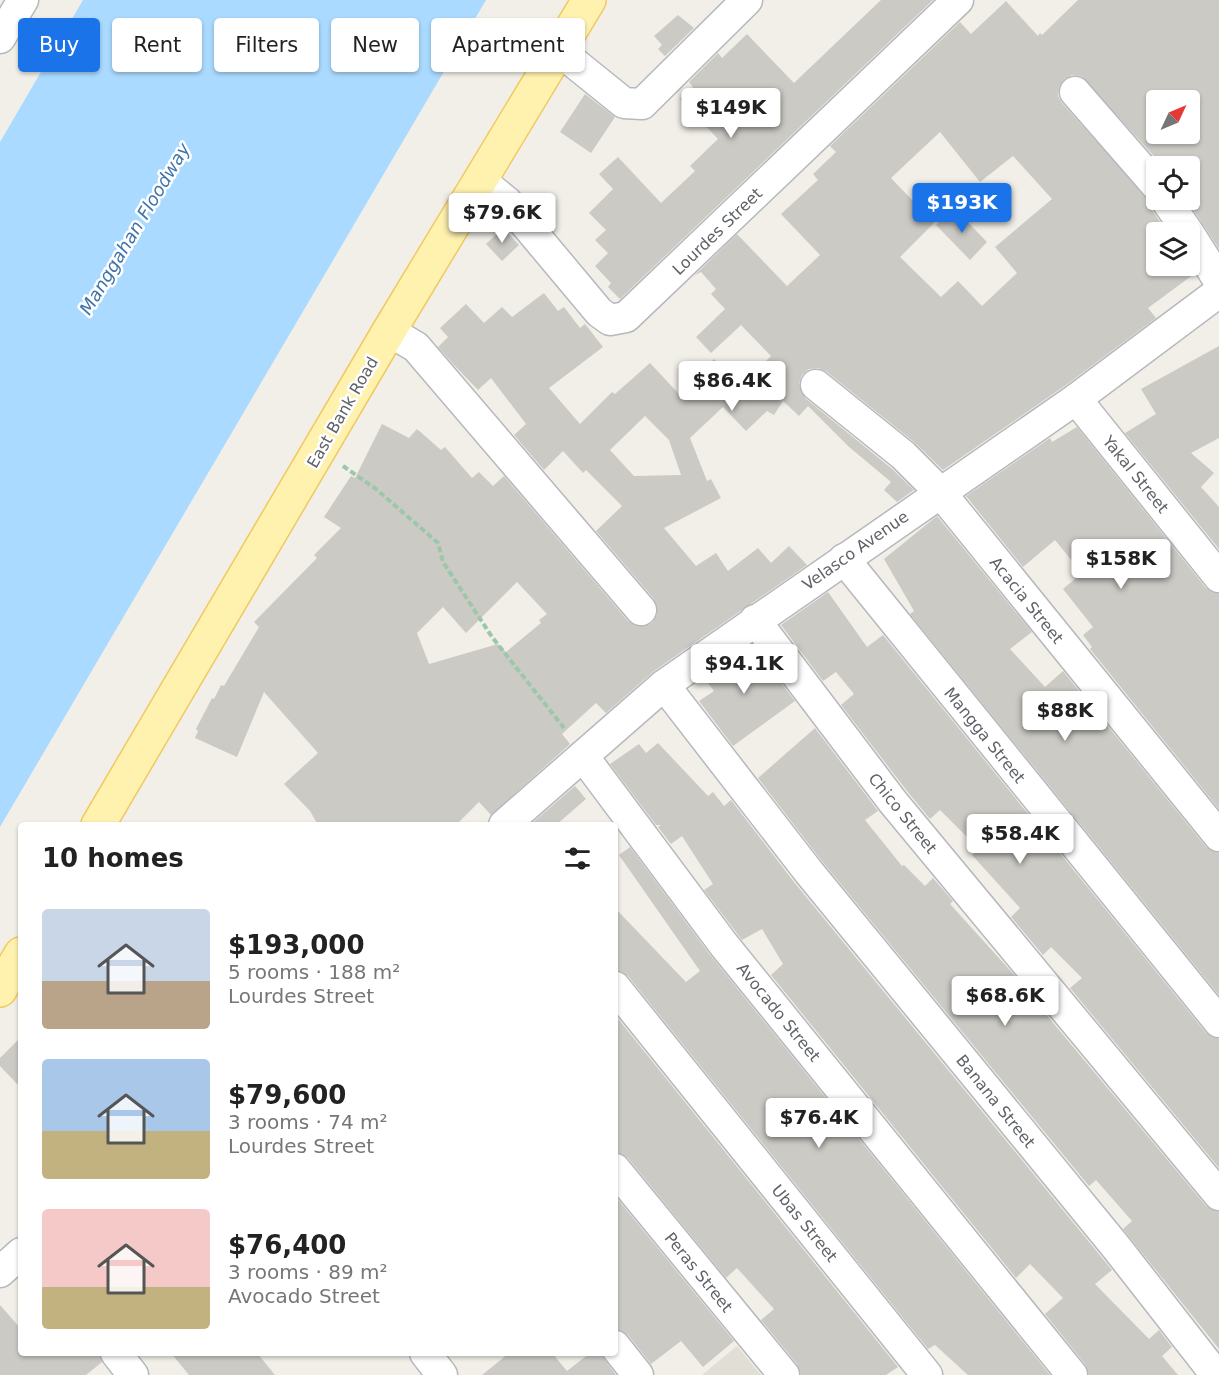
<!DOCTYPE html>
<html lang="en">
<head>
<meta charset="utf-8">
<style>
  body { margin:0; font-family:"DejaVu Sans",sans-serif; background:#f2f2f2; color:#222; height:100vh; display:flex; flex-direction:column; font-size:22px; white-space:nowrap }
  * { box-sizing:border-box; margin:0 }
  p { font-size:20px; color:#767676 }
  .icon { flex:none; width:33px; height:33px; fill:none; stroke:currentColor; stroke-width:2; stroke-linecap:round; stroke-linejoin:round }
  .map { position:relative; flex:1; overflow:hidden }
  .details { position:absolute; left:18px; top:822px; width:600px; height:534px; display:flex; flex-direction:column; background:#fff; border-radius:6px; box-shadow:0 2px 4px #0004 }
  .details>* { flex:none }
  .top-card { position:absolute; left:18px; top:18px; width:600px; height:54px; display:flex; gap:12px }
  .needle { width:39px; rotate:46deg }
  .tools { position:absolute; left:1146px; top:90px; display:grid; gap:12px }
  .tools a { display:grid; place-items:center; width:54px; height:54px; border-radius:6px; background:#fff; box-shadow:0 2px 4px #0004; font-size:30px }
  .price { position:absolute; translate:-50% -51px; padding:0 14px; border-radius:6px; background:#fff; color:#222; font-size:20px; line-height:39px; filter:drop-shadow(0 2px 3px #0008) }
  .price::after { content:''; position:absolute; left:50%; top:36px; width:18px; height:14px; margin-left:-9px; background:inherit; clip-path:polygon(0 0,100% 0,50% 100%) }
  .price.active { background:#1a73e8; color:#fff }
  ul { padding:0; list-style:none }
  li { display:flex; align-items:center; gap:18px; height:150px; padding:0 24px }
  li span { display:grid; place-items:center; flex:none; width:168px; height:120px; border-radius:6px; color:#555 }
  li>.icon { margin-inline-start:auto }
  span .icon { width:72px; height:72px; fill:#fffc; stroke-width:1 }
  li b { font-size:26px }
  h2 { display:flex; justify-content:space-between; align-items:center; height:72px; padding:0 24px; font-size:26px }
  .chip { padding:0 21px; border-radius:6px; background:#fff; box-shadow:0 2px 4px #0004; font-size:21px; line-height:54px }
  .chip.active { background:#1a73e8; color:#fff }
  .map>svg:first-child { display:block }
  .education { fill:#e1ded6 }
  .water { fill:#aadaff }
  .building { fill:#cccac5; fill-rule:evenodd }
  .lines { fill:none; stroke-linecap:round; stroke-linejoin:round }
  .minor-casing { stroke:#b5b8bc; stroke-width:33 }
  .major-casing { stroke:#f2c960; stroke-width:36 }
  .path { stroke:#9cc7a9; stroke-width:4; stroke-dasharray:6 3; stroke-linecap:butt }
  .minor { stroke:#fff; stroke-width:30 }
  .major { stroke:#fff2af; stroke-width:33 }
  .labels { text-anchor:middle; stroke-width:5; stroke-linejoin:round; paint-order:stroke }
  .street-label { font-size:16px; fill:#5f6368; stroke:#fff }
  .water-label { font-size:18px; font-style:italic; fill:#4174aa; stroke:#fff }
</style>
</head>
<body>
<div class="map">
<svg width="1219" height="1375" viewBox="0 0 1219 1375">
  <rect width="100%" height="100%" fill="#f1efe8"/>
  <polygon class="education" points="737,1346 761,1375 702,1375"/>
  <polygon class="water" points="83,0 486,0 0,827 0,142"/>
  <g class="building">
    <polygon points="881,0 933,0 620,299 608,287 611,283 595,266 608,253 595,240 606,230 589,213 613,189 599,174 618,157 661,203 695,171 690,166 718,139 680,99 693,87 689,82 718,53 722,58 747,34 794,83"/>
    <path d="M1078 0H1219V249L1187 200H1190V166H1163L1081 76 1072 75 1064 79 1059 87 1058 96 1062 103 1149 200 1152 210 1167 232H1156V266H1189L1194 274 1148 308 1156 318 1066 385 943 470 914 442 827 372 818 368 809 369 802 375 799 383 805 398 891 468 914 490 897 502 884 490 891 482 848 446 808 406 799 416 783 401 774 415 767 411 746 431 723 407 690 438 707 481 711 479 721 498 664 528 696 566 716 553 728 571 758 548 771 563 789 546 807 565 654 671 606 713 596 703 562 734 570 744 491 815 479 802 456 825H318L310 811 284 784 318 753 264 692 237 757 195 738 198 731 196 729 212 698 214 699 221 685 224 686 259 627 254 622 317 558 314 555 341 528 324 517 351 476 355 478 382 424 409 438 417 429 441 450 445 447 472 478 479 472 493 486 504 476 628 621 636 626 652 623 657 615 654 599 596 531 622 506 586 470 583 473 563 451 544 470 514 435 526 424 491 378 478 390 454 365 438 347 448 337 440 328 466 304 484 323 502 307 512 317 544 293 558 311 564 307 580 328 585 324 603 347 549 388 580 424 612 392 615 394 650 363 679 394 714 359 740 386 771 356 741 325 711 353 696 337 725 309 711 294 716 289 701 272 694 276 737 234 787 286 820 255 781 214 818 180 813 174 836 152 830 146 960 22 971 34 1006 1 1038 36 1040 33 1042 35ZM1156 100H1190V134H1156ZM940 132 980 182 1013 156 1052 199 995 247 1017 273 982 306 958 281 941 297 900 257 934 223 891 178ZM645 416 669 440 681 475 634 476 610 450ZM517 582 547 614 539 620 541 623 506 652 498 644 429 664 417 633 443 607 466 633Z"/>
    <polygon points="678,15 694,28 665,56 658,49 662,45 654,36"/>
    <polygon points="585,94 615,117 591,153 560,132"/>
    <polygon points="954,208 987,242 970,260 936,225"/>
    <polygon points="503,228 519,245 502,261 486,244"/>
    <polygon points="1219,346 1219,438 1191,453 1214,473 1201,487 1219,507 1219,549 1125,433 1156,414 1141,389"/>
    <polygon points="1077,427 1206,588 1219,594 1219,809 1090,649 1092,647 1083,635 1093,627 1063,589 1082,573 1055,540 1023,567 966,496 1050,438 1052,442"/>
    <polygon points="937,516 1032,632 1010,649 1045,687 1063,671 1206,847 1219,853 1219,995 910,614 914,611 884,559"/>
    <polygon points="828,592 867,647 883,635 1206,1033 1219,1039 1219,1168 1070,988 1082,978 1051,947 1043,955 1011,917 1020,908 972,855 979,849 940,810 930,819 907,791 841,705 854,694 836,672 823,681 781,625"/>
    <polygon points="752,645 795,701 733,746 699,701 714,691 704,678"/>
    <polygon points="815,728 878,811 865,820 902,866 904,865 925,886 933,878 953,901 950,904 1018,979 1013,984 1040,1016 1044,1012 1206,1206 1219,1212 1219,1349 1123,1229 1132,1221 1096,1180 1089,1186 821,860 758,778"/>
    <polygon points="658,743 708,796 713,792 724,806 731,800 794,882 1112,1270 1095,1284 1149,1339 1159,1330 1172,1347 1162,1356 1178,1375 1089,1375 1085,1364 1045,1314 1063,1298 1030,1264 1016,1278 771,975 783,964 762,929 742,940 704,890 713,884 682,836 671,844 658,827 661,825 656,825 610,764 639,744 646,753"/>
    <polygon points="575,786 586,799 556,825 530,825"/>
    <polygon points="630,847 711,956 1050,1375 968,1375 935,1345 928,1349 628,976 615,970 615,908 686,982 700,971 619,855"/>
    <polygon points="615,1015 898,1367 886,1375 801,1375 797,1364 761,1320 774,1309 737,1268 726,1278 628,1158 615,1152"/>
    <polygon points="21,1037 21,1088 0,1066 0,1058"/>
    <polygon points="615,1196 734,1341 703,1367 681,1341 651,1364 628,1335 615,1329"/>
    <polygon points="0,1305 21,1329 21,1353 99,1353 102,1362 86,1375 0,1375"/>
    <polygon points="171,1353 257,1353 275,1375 189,1375"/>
    <polygon points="509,1353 552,1353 567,1371 590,1353 600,1353 616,1375 482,1375"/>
  </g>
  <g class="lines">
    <defs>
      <g id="minor">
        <polyline points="0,38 23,0"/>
        <polyline points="557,49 624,103 642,104 747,0"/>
        <polyline points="1075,92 1156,185"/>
        <polyline points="480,180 507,202 599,312 610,320 626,317 958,0"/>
        <polyline points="1166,200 1188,232"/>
        <polyline points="1190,235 1219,281"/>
        <polyline points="389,331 416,347 641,610"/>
        <polyline points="816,385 903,455 940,492 1219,836"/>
        <polyline points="1076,399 1219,577"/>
        <polyline points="844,559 1219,1022"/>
        <polyline points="755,620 893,802 1219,1195"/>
        <polyline points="664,685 808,871 1116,1247 1216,1375"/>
        <polyline points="583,756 724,945 1072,1375"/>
        <polyline points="504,825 664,685 1076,399 1219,292"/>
        <polyline points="615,987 927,1375"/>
        <polyline points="615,1169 784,1375"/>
        <polyline points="0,1272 21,1253"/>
        <polyline points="615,1346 638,1375"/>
        <polyline points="116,1353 133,1375"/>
        <polyline points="425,1353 442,1375"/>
      </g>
      <g id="major">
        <polyline points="98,825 389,331 589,0"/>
        <polyline points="0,990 21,954"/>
      </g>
    </defs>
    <use href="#minor" class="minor-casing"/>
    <use href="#major" class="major-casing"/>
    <polyline class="path" points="343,466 376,489 438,543 443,562 492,637 564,728"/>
    <use href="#minor" class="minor"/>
    <use href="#major" class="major"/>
  </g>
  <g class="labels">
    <g class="street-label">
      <text transform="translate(717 231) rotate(-44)" y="6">Lourdes Street</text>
      <text transform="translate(342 412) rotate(-60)" y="6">East Bank Road</text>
      <text transform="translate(1136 474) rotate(51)" y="6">Yakal Street</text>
      <text transform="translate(855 550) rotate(-35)" y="6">Velasco Avenue</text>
      <text transform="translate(1027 600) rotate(51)" y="6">Acacia Street</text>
      <text transform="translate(985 735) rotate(51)" y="6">Mangga Street</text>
      <text transform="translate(903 813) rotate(51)" y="6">Chico Street</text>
      <text transform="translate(779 1012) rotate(51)" y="6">Avocado Street</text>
      <text transform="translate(996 1101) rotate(51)" y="6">Banana Street</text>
      <text transform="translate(805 1223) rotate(51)" y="6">Ubas Street</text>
      <text transform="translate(699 1272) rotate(51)" y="6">Peras Street</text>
    </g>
    <g class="water-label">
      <text transform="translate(135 229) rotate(-59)" y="6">Manggahan Floodway</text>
    </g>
  </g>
</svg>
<div class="tools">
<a><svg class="needle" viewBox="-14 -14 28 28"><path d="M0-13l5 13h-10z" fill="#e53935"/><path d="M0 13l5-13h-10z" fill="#767676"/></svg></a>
<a><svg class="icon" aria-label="locate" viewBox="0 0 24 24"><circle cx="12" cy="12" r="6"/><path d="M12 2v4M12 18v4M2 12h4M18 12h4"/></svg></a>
<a><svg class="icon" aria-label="layers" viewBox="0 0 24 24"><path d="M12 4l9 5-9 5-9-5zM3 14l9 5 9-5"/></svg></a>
</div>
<b class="price" style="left:731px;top:139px">$149K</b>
<b class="price active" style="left:962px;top:234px">$193K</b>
<b class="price" style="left:502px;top:244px">$79.6K</b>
<b class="price" style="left:732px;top:412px">$86.4K</b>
<b class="price" style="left:1121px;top:590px">$158K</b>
<b class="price" style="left:744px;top:695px">$94.1K</b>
<b class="price" style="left:1065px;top:742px">$88K</b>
<b class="price" style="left:1020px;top:865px">$58.4K</b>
<b class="price" style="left:1005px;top:1027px">$68.6K</b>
<b class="price" style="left:819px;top:1149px">$76.4K</b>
<div class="top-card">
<a class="chip active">Buy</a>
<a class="chip">Rent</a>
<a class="chip">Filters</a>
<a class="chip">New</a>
<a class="chip">Apartment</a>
</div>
<section class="details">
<h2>10 homes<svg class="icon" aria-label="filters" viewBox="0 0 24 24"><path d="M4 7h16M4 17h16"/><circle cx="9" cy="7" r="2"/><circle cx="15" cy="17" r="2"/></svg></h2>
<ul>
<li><span style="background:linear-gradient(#c9d6e8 60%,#b9a48a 0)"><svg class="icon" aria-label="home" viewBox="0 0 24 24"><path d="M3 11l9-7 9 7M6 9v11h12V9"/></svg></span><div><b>$193,000</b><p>5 rooms · 188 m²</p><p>Lourdes Street</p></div></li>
<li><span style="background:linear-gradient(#a9c7e8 60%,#c2b280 0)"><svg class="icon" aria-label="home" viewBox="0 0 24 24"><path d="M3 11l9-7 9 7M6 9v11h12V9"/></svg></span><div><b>$79,600</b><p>3 rooms · 74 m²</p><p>Lourdes Street</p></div></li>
<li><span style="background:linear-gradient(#f6c9c9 65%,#c2b280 0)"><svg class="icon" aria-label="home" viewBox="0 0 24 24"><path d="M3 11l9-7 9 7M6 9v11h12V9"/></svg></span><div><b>$76,400</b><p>3 rooms · 89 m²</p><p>Avocado Street</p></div></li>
</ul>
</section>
</div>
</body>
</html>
